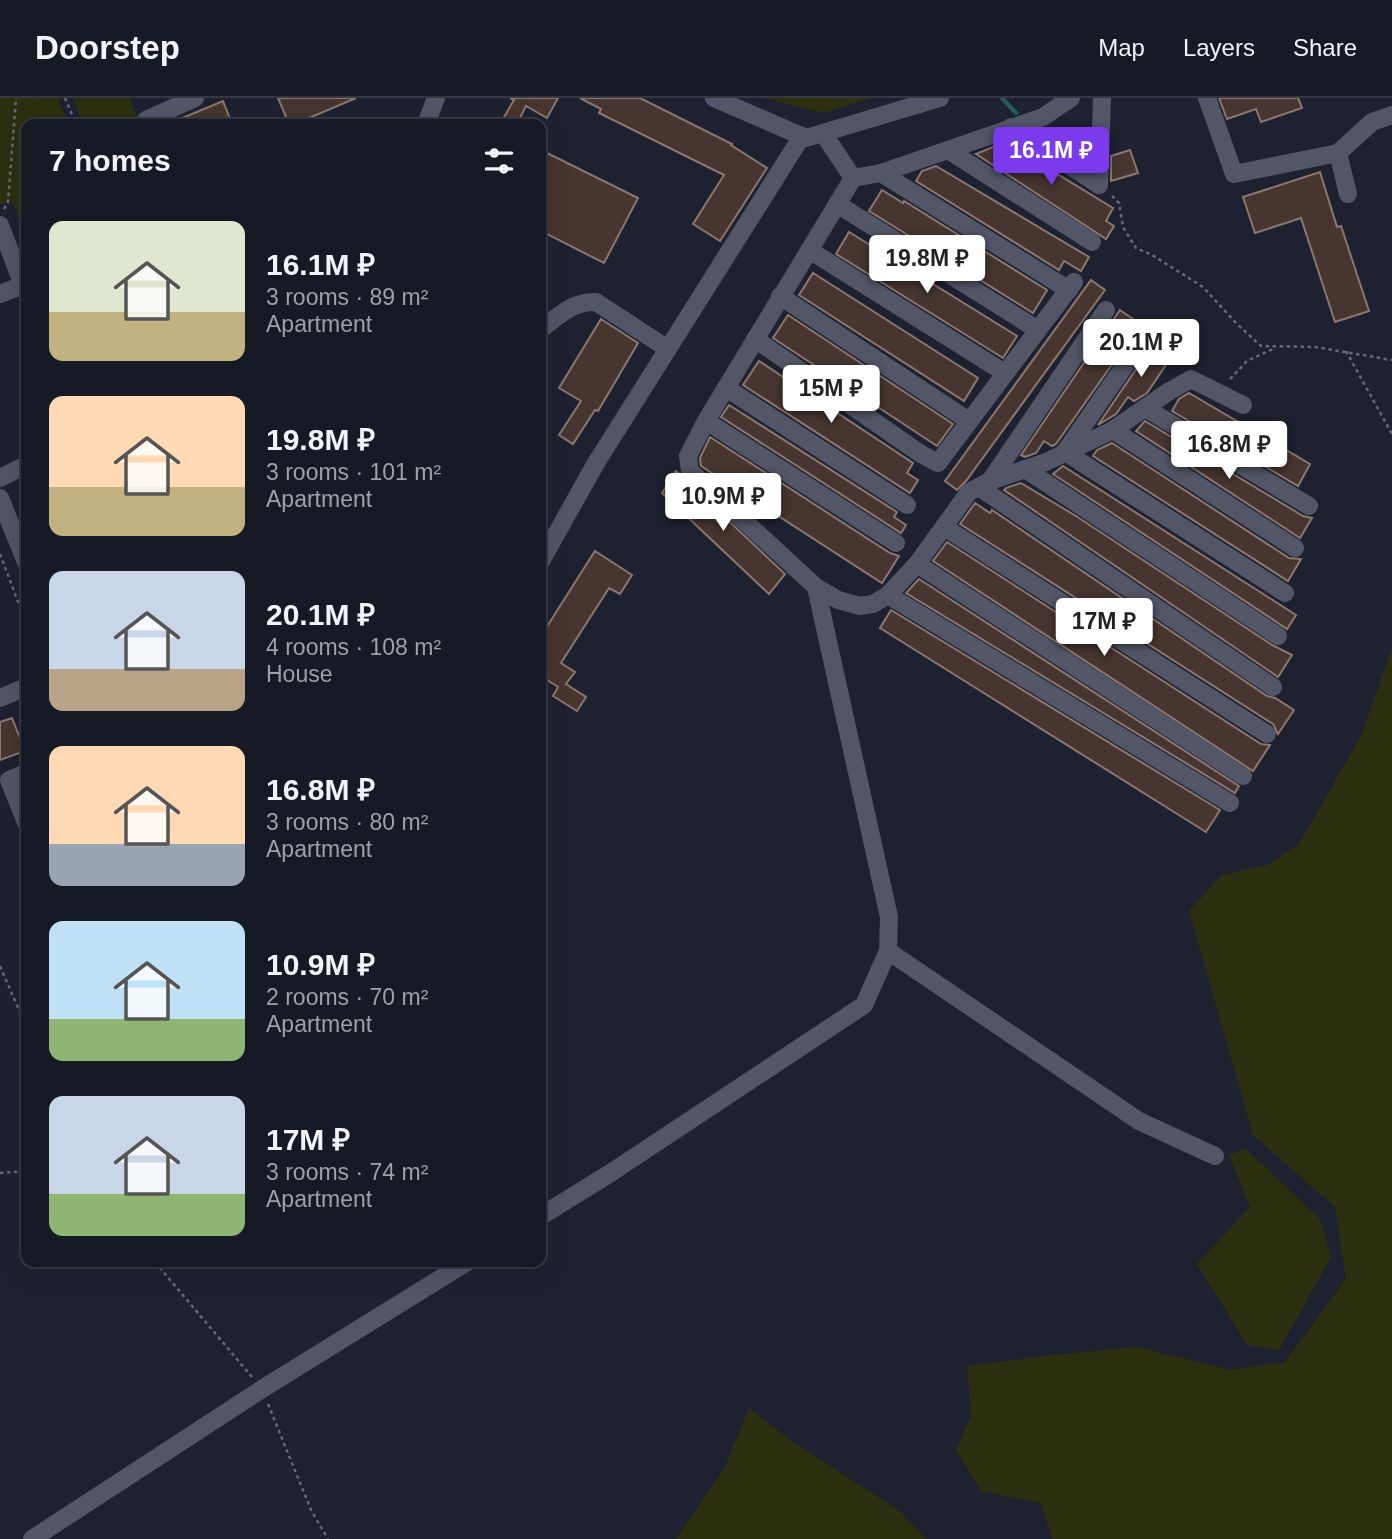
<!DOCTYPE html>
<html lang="en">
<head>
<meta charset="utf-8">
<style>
  body { margin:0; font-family:Arial,sans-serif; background:#232731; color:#f1f3f6; height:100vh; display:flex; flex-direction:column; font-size:26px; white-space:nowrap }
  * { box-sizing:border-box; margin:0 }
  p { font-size:23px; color:#9ea1a6 }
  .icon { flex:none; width:38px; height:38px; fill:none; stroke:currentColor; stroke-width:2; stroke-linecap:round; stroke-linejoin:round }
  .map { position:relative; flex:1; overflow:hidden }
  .sheet { position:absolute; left:21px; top:21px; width:525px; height:1148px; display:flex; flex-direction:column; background:#161a24; border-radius:14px; box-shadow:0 7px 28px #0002,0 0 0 2px #353841 }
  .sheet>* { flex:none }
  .price { position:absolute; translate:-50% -60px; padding:0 16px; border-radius:7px; background:#fff; color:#222; font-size:23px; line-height:46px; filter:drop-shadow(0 2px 4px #0008) }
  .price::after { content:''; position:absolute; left:50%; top:42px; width:21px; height:16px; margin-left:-10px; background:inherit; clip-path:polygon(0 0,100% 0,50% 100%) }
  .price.current { background:#7c3aed; color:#fff }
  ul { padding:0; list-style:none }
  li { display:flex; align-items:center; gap:21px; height:175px; padding:0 28px }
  li span { display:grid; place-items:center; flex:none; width:196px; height:140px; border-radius:14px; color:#555 }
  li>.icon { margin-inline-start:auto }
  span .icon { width:84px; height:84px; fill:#fffc; stroke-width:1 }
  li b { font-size:30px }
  h2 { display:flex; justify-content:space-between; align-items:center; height:84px; padding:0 28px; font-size:30px }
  header { display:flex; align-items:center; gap:42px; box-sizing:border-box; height:98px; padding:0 35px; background:#161a24; border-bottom:2px solid #353841 }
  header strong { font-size:33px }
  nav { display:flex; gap:38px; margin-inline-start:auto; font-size:24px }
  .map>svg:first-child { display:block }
  .green { fill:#2c3010 }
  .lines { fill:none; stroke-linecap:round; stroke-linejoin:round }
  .stream { stroke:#24595f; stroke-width:4.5 }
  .building { fill:#47352f; stroke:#8c7770; stroke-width:2 }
  .path { stroke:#656976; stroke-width:2.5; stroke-dasharray:3.5 3.5; stroke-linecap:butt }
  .minor { stroke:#525667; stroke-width:18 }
</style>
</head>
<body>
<header>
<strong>Doorstep</strong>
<nav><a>Map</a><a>Layers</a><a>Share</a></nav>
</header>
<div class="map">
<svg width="1392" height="1441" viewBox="0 0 1392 1441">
  <rect width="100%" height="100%" fill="#1e2230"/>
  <g class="green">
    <polygon points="0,0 58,0 68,26 26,26 26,140 12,103 0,107"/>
    <polygon points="73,0 130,0 140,26 83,26"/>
    <polygon points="764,0 872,0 823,15"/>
    <polygon points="1392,550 1392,1441 1052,1441 1041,1405 981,1393 956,1352 971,1318 967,1268 1052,1257 1138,1249 1231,1272 1285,1264 1346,1181 1335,1109 1253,1037 1189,813 1222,777 1267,767 1299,746 1362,636"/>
    <polygon points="1246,1051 1320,1121 1331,1159 1279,1252 1247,1247 1197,1166 1250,1109 1229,1057"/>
    <polygon points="749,1310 790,1342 901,1414 926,1441 676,1441 724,1371"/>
  </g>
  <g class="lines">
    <polyline class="stream" points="1002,0 1016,15"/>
  </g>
  <g class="building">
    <polygon points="278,0 356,0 295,26 289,26"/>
    <polygon points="510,0 558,0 547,20 526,8 517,26 500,26 514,2"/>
    <polygon points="580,0 640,0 732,46 731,47 767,70 720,143 693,126 724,77 599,15 601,11"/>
    <polygon points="1219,0 1298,0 1302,10 1261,24 1256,11 1227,21"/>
    <polygon points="223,3 232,26 168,26"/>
    <polygon points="1005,44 1113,110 1106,123 1114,128 1106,141 976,56"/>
    <polygon points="541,52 638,100 604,165 541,133"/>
    <polygon points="1130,52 1138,75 1111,83 1111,58"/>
    <polygon points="936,68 1089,159 1081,173 1064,163 1059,172 916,83 922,73"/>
    <polygon points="1320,74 1337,129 1341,128 1369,213 1335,224 1301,120 1255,135 1243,99"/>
    <polygon points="882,92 903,105 904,103 1047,192 1033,215 869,113"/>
    <polygon points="849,134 1017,238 1003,260 836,156"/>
    <polygon points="813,175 978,280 964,303 799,197"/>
    <polygon points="1091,182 1105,192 966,383 957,392 945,383"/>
    <polygon points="1120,212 1144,229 1135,234 1056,346 1052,348 1044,343 1036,355 1025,359 1021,357"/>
    <polygon points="788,217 953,326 937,348 773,240"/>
    <polygon points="601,221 638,245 598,313 595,312 573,346 559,337 581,303 559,290"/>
    <polygon points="1154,245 1172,258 1147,295 1134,303 1128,299 1116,316 1098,327"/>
    <polygon points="759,263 913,365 907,375 918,382 910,395 743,287"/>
    <polygon points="1189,295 1310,366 1298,388 1172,313 1179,301"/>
    <polygon points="729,307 897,414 894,419 906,427 901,435 721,319"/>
    <polygon points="1145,323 1303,418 1312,420 1300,440 1136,333"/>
    <polygon points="710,339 890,455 899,458 882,485 701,368 700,360"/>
    <polygon points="1112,345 1289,460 1301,461 1288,483 1093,358 1097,352"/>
    <polygon points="1063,368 1296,517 1287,531 1053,376"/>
    <polygon points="676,373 785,476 769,496 662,395"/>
    <polygon points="1021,385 1076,418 1272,547 1292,557 1278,579 1004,392 1006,390"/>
    <polygon points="975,405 990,415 992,412 1267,598 1275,600 1294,612 1278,636 1273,626 960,426"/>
    <polygon points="947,444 1261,646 1270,647 1253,673 933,463"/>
    <polygon points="595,453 632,477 620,496 609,490 561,565 575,574 566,586 586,599 577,613 553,598 558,589 541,578 541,538"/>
    <polygon points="919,481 1239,688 1235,695 906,495"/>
    <polygon points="891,512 1220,712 1206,734 880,530"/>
    <polygon points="12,620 25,653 0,662 0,624"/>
  </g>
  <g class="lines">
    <g class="path">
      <polyline points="65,0 76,26"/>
      <polyline points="1112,98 1119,105 1123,129 1136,150 1152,157 1203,189 1237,226 1261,248 1315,249 1392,262"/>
      <polyline points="4,111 8,104 16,0"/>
      <polyline points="1346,253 1392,336"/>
      <polyline points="1230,281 1247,263 1275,250"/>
      <polyline points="0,456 26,525"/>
      <polyline points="0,868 26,928"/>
      <polyline points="0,1075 26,1073"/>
      <polyline points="155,1164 252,1279"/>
      <polyline points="268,1306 311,1412 328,1441"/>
    </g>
    <g class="minor">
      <polyline points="714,0 806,40 940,0"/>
      <polyline points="1207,0 1234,76 1338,55"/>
      <polyline points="148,26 146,22 195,0"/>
      <polyline points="426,26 436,0"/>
      <polyline points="1011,29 1099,87"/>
      <polyline points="948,52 1043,19 1071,0"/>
      <polyline points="881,75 1069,192"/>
      <polyline points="853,80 881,75 948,52 1092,144"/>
      <polyline points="1099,87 1102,0"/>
      <polyline points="1348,96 1338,55 1372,24 1392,17"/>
      <polyline points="837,106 1038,232"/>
      <polyline points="0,127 23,187 0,196"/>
      <polyline points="809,152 1005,275"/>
      <polyline points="780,198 969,323"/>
      <path d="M541 231C559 218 573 203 596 204L668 251"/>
      <polyline points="1144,240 1065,354 1285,495"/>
      <polyline points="755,241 921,356 938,365 1074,184"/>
      <polyline points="726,290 907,407"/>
      <polyline points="1145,310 1309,408"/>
      <polyline points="706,323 896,445"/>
      <polyline points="1113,332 1295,450"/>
      <polyline points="1025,371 1278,538"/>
      <polyline points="0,380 26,367"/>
      <polyline points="990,383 1106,212"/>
      <polyline points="979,389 1273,589"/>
      <polyline points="0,400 26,464"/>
      <polyline points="944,429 1267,636"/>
      <polyline points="541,463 596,365 802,38"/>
      <polyline points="917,466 1243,678"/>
      <polyline points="816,489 838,502 860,508 873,506 888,497 917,466 969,394 990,383 1046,364 1113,332 1168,294 1191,281 1243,307"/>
      <polyline points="888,497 1230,705"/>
      <polyline points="0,600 26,589"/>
      <polyline points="26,675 9,682 26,724"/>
      <polyline points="888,853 1139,1023 1215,1058"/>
      <polyline points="541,1118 609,1076 864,907 888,853 889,819 816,489 690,373 688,358 706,323 853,80 823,35"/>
      <polyline points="32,1441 262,1291 467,1164"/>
    </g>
  </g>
</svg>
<b class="price current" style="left:1051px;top:89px">16.1M ₽</b>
<b class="price" style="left:927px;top:197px">19.8M ₽</b>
<b class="price" style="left:1141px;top:281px">20.1M ₽</b>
<b class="price" style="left:831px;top:327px">15M ₽</b>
<b class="price" style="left:1229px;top:383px">16.8M ₽</b>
<b class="price" style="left:723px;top:435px">10.9M ₽</b>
<b class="price" style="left:1104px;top:560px">17M ₽</b>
<section class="sheet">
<h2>7 homes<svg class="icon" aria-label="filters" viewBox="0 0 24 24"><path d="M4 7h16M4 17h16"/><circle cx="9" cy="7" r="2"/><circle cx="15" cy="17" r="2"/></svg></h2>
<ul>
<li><span style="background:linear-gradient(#dfe7d0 65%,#c2b280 0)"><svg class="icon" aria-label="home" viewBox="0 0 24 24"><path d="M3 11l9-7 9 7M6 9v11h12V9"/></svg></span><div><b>16.1M ₽</b><p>3 rooms · 89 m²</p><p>Apartment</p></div></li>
<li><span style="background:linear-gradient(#ffd9b3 65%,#c2b280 0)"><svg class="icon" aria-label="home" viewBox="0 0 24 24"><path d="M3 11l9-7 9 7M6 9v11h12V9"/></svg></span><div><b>19.8M ₽</b><p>3 rooms · 101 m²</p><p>Apartment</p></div></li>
<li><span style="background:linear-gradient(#c9d6e8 70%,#b9a48a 0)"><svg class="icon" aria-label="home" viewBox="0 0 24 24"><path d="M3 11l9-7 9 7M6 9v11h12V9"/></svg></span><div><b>20.1M ₽</b><p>4 rooms · 108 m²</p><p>House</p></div></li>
<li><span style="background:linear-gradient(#ffd9b3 70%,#9aa5b1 0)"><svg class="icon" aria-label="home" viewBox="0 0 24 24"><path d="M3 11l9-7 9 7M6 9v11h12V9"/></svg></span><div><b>16.8M ₽</b><p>3 rooms · 80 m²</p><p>Apartment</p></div></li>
<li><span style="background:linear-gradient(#bfe0f5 70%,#8fb573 0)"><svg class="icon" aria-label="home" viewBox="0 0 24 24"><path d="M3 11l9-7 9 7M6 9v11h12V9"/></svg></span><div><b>10.9M ₽</b><p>2 rooms · 70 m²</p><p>Apartment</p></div></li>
<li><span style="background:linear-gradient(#c9d6e8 70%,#8fb573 0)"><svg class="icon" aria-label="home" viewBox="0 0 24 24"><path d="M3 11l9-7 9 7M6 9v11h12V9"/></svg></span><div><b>17M ₽</b><p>3 rooms · 74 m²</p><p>Apartment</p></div></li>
</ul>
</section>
</div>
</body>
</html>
